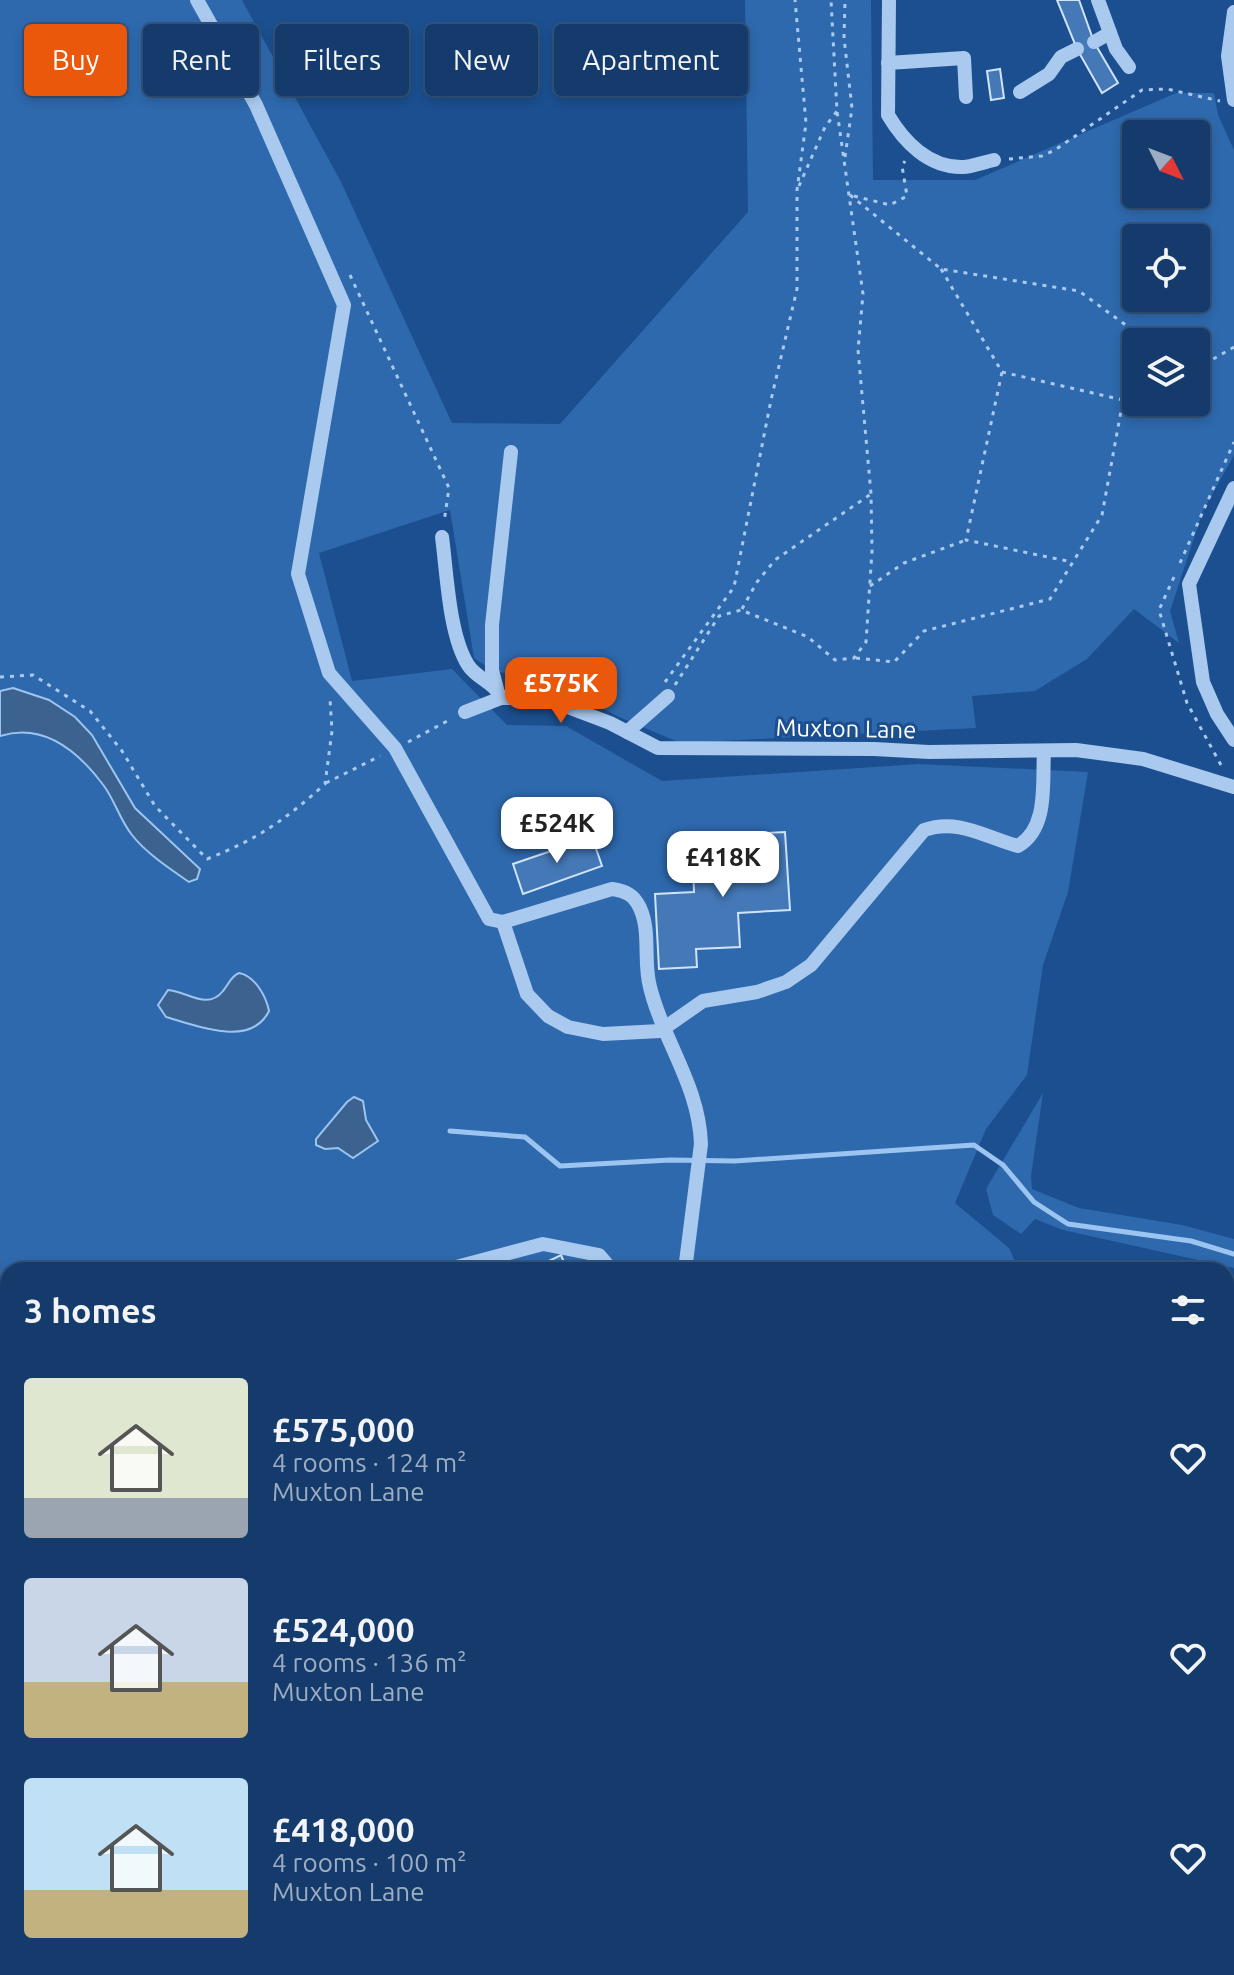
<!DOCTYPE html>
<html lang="en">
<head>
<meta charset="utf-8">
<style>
  body { margin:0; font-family:Ubuntu,sans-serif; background:#214673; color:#f1f3f6; height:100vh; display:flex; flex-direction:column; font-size:30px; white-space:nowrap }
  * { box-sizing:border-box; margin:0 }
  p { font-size:26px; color:#9dadc1 }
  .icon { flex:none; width:44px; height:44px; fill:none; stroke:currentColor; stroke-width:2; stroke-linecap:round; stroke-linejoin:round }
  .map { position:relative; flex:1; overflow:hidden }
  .panel { position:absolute; left:0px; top:1262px; width:1234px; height:714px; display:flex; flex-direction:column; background:#143b6b; border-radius:24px 24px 0 0; box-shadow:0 4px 12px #0003,0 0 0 2px #33557e }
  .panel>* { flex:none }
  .banner { position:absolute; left:24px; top:24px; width:800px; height:72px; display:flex; gap:16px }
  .needle { width:52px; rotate:132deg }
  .tools { position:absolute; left:1122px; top:120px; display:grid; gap:16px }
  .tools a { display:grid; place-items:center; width:88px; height:88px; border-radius:8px; background:#143b6b; box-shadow:0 4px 12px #0003,0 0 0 2px #33557e; font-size:40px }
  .price { position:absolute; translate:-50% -68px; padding:0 18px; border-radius:16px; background:#fff; color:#222; font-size:26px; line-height:52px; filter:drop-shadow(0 2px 4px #0008) }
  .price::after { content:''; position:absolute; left:50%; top:48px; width:24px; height:18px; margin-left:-12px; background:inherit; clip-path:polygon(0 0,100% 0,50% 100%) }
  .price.current { background:#ea580c; color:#fff }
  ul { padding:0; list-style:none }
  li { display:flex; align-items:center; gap:24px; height:200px; padding:0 24px }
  li span { display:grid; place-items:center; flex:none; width:224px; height:160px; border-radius:8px; color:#555 }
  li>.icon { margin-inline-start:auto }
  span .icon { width:96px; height:96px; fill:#fffc; stroke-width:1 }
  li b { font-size:34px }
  h2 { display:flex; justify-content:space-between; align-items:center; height:96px; padding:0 24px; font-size:34px }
  .chip { padding:0 28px; border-radius:8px; background:#143b6b; box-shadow:0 4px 12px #0003,0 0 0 2px #33557e; font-size:28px; line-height:72px }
  .chip.current { background:#ea580c; color:#fff }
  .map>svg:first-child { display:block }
  .green { fill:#2e69ad; fill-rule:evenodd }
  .water { fill:#3c6290; stroke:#9cc4f0; stroke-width:2 }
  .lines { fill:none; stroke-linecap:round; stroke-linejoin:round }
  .stream { stroke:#9cc4f0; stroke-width:5 }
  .building { fill:#4478b7; stroke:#cfe3fa; stroke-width:2 }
  .path { stroke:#a9c9ee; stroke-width:3; stroke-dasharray:4 6; stroke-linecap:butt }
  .minor { stroke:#a9c9ee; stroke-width:14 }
  .labels { text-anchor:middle; stroke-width:6; stroke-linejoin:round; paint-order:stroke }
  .street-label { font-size:24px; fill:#fff; stroke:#1b4f8f }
</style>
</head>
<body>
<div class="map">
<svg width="1234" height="1975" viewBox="0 0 1234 1975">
  <rect width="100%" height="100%" fill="#1b4f8f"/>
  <g class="green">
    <path d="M0 0H242L341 182 452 423 560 424 748 212 745 0H871L873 180H975L1176 93H1214L1218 115 1234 150V455L1203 511 1170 611 1179 643 1134 609 1087 659 1035 691 972 696 976 728 680 743 617 716 567 689 492 670 474 658 450 510 319 553 352 681 452 669 507 725 566 726 662 781 919 764 1088 772 1068 892 1043 965 1027 1075 986 1129 955 1203 1009 1248 1019 1270H8V1968H1226V1663L1234 1679V1967L1211 1975H0ZM1136 134H1196V194H1136ZM1136 238H1196V298H1136ZM1136 342H1196V402H1136Z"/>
    <polygon points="1043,1093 1031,1176 1032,1189 1079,1208 1182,1225 1234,1239 1234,1268 1063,1230 1035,1219 1021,1234 993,1215 986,1189"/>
  </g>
  <g class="water">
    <path d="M13 688 49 700 75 717 92 735 135 808 200 869 197 879 189 882C170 869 146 853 132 835 120 820 115 801 104 786 79 752 44 722 0 736V691Z"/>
    <path d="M239 973C255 976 266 996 269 1011 251 1048 197 1026 166 1017L158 1005 168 990C187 991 207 1011 223 991 229 984 230 977 239 973Z"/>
    <polygon points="354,1097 363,1101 366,1120 378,1141 353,1158 338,1148 325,1149 316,1145 316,1139 347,1102"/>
  </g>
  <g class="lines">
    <polyline class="stream" points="450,1131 525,1137 560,1166 670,1160 735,1161 974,1145 1003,1165 1034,1202 1068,1224 1191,1241 1234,1254"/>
  </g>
  <g class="building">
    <polygon points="1057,0 1079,0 1094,42 1118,83 1102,93 1077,49"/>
    <polygon points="1000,69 1004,98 991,100 987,71"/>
    <polygon points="785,832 790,910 738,913 740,947 696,949 697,967 659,969 655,894 694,892 693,865 731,863 729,835"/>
    <polygon points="592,837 602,866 523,894 513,864"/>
    <polygon points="561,1255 566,1267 559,1270 530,1270"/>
  </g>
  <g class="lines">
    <g class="path">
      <polyline points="845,157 852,108 844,38 845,0"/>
      <polyline points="1009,159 1042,156 1055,150 1142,90 1167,89 1220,101"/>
      <polyline points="799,186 825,127 837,111"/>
      <polyline points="850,195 941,269 1079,291 1149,342"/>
      <polyline points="854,196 890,205 907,196 902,166 905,161"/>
      <polyline points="941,269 1002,372 966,540 1072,562"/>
      <polyline points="350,275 449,488 444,522"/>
      <polyline points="1196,369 1234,347"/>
      <polyline points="1002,372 1123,400"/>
      <polyline points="1180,563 1234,442"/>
      <polyline points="1174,577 1159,610 1187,703 1221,765"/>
      <polyline points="870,586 904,563 966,540"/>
      <polyline points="742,609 757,582 775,560 871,494"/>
      <polyline points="856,658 894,662 924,631 1050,599 1102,515 1123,400 1136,374"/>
      <path d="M0 677 33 675 90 711 122 751 155 806 207 859C258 839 285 820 325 784L332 731 330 699"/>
      <polyline points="665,682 734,587 771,400 797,289 797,190 806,123 795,0"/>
      <polyline points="675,685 719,616 741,610 808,637 835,660 854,658 866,642 872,551 871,494 858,350 863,294 837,111 831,0"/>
      <polyline points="408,742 451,719"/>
      <polyline points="326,783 380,756"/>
      <polyline points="168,1975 178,1968"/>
    </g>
    <g class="minor">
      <path d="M197 0 256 105 344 305 298 574 329 673 395 748 489 919 503 922 612 889C626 891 634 895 640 908 651 932 643 962 650 987 663 1041 699 1085 701 1144L685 1270"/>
      <path d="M889 0 888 115C904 142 929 168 963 167 972 167 984 162 994 160"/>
      <polyline points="1098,0 1116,49 1129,67"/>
      <polyline points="1234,12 1228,56 1234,100"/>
      <polyline points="1094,42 1110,33"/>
      <polyline points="888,63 964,58 966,97"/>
      <polyline points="1020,92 1049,74 1061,57 1077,49"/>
      <polyline points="1234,488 1189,584 1203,682 1217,714 1234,740"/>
      <path d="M442 537C447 574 449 635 468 665 476 678 493 682 499 694"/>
      <polyline points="497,689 492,670 492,625 511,452"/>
      <polyline points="465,712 501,698 544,698 610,723 658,748 874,749 929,752 1076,750 1143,759 1234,787"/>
      <polyline points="627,732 668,696"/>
      <path d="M503 922 527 994 548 1016 568 1027 603 1034 660 1031 703 1001 757 992 786 982 811 965 924 830C958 818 985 837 1018 846 1049 828 1042 782 1044 752"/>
      <polyline points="445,1270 543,1244 599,1255 612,1270"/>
    </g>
  </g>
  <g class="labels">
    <g class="street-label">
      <text transform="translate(846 729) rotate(1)" y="8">Muxton Lane</text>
    </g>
  </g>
</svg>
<div class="tools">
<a><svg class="needle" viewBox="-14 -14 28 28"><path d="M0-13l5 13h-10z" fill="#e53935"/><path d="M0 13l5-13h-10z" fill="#9dadc1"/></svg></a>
<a><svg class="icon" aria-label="locate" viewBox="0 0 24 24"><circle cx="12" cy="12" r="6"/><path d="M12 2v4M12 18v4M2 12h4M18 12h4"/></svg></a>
<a><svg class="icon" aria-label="layers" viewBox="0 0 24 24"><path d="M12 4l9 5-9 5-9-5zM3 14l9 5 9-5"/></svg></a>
</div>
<b class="price current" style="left:561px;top:725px">£575K</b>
<b class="price" style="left:557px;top:865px">£524K</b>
<b class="price" style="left:723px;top:899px">£418K</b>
<div class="banner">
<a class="chip current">Buy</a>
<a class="chip">Rent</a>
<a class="chip">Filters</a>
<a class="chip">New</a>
<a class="chip">Apartment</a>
</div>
<section class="panel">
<h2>3 homes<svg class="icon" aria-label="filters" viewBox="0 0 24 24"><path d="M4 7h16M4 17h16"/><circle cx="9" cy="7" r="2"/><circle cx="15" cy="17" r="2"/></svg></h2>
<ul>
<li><span style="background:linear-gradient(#dfe7d0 75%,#9aa5b1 0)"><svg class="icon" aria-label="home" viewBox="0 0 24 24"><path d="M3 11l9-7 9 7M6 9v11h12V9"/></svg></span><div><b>£575,000</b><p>4 rooms · 124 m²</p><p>Muxton Lane</p></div><svg class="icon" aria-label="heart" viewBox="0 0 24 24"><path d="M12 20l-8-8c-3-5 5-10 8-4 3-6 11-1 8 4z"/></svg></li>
<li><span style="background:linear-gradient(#c9d6e8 65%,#c2b280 0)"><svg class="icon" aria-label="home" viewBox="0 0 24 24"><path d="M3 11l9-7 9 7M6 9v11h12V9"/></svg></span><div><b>£524,000</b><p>4 rooms · 136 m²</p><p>Muxton Lane</p></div><svg class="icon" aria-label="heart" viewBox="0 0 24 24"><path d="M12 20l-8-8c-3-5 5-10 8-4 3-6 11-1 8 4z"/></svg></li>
<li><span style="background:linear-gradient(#bfe0f5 70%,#c2b280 0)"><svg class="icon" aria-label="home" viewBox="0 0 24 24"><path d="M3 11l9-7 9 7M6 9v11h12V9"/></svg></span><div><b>£418,000</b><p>4 rooms · 100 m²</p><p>Muxton Lane</p></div><svg class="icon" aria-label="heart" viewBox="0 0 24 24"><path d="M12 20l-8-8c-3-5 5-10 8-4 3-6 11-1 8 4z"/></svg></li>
</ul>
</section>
</div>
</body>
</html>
